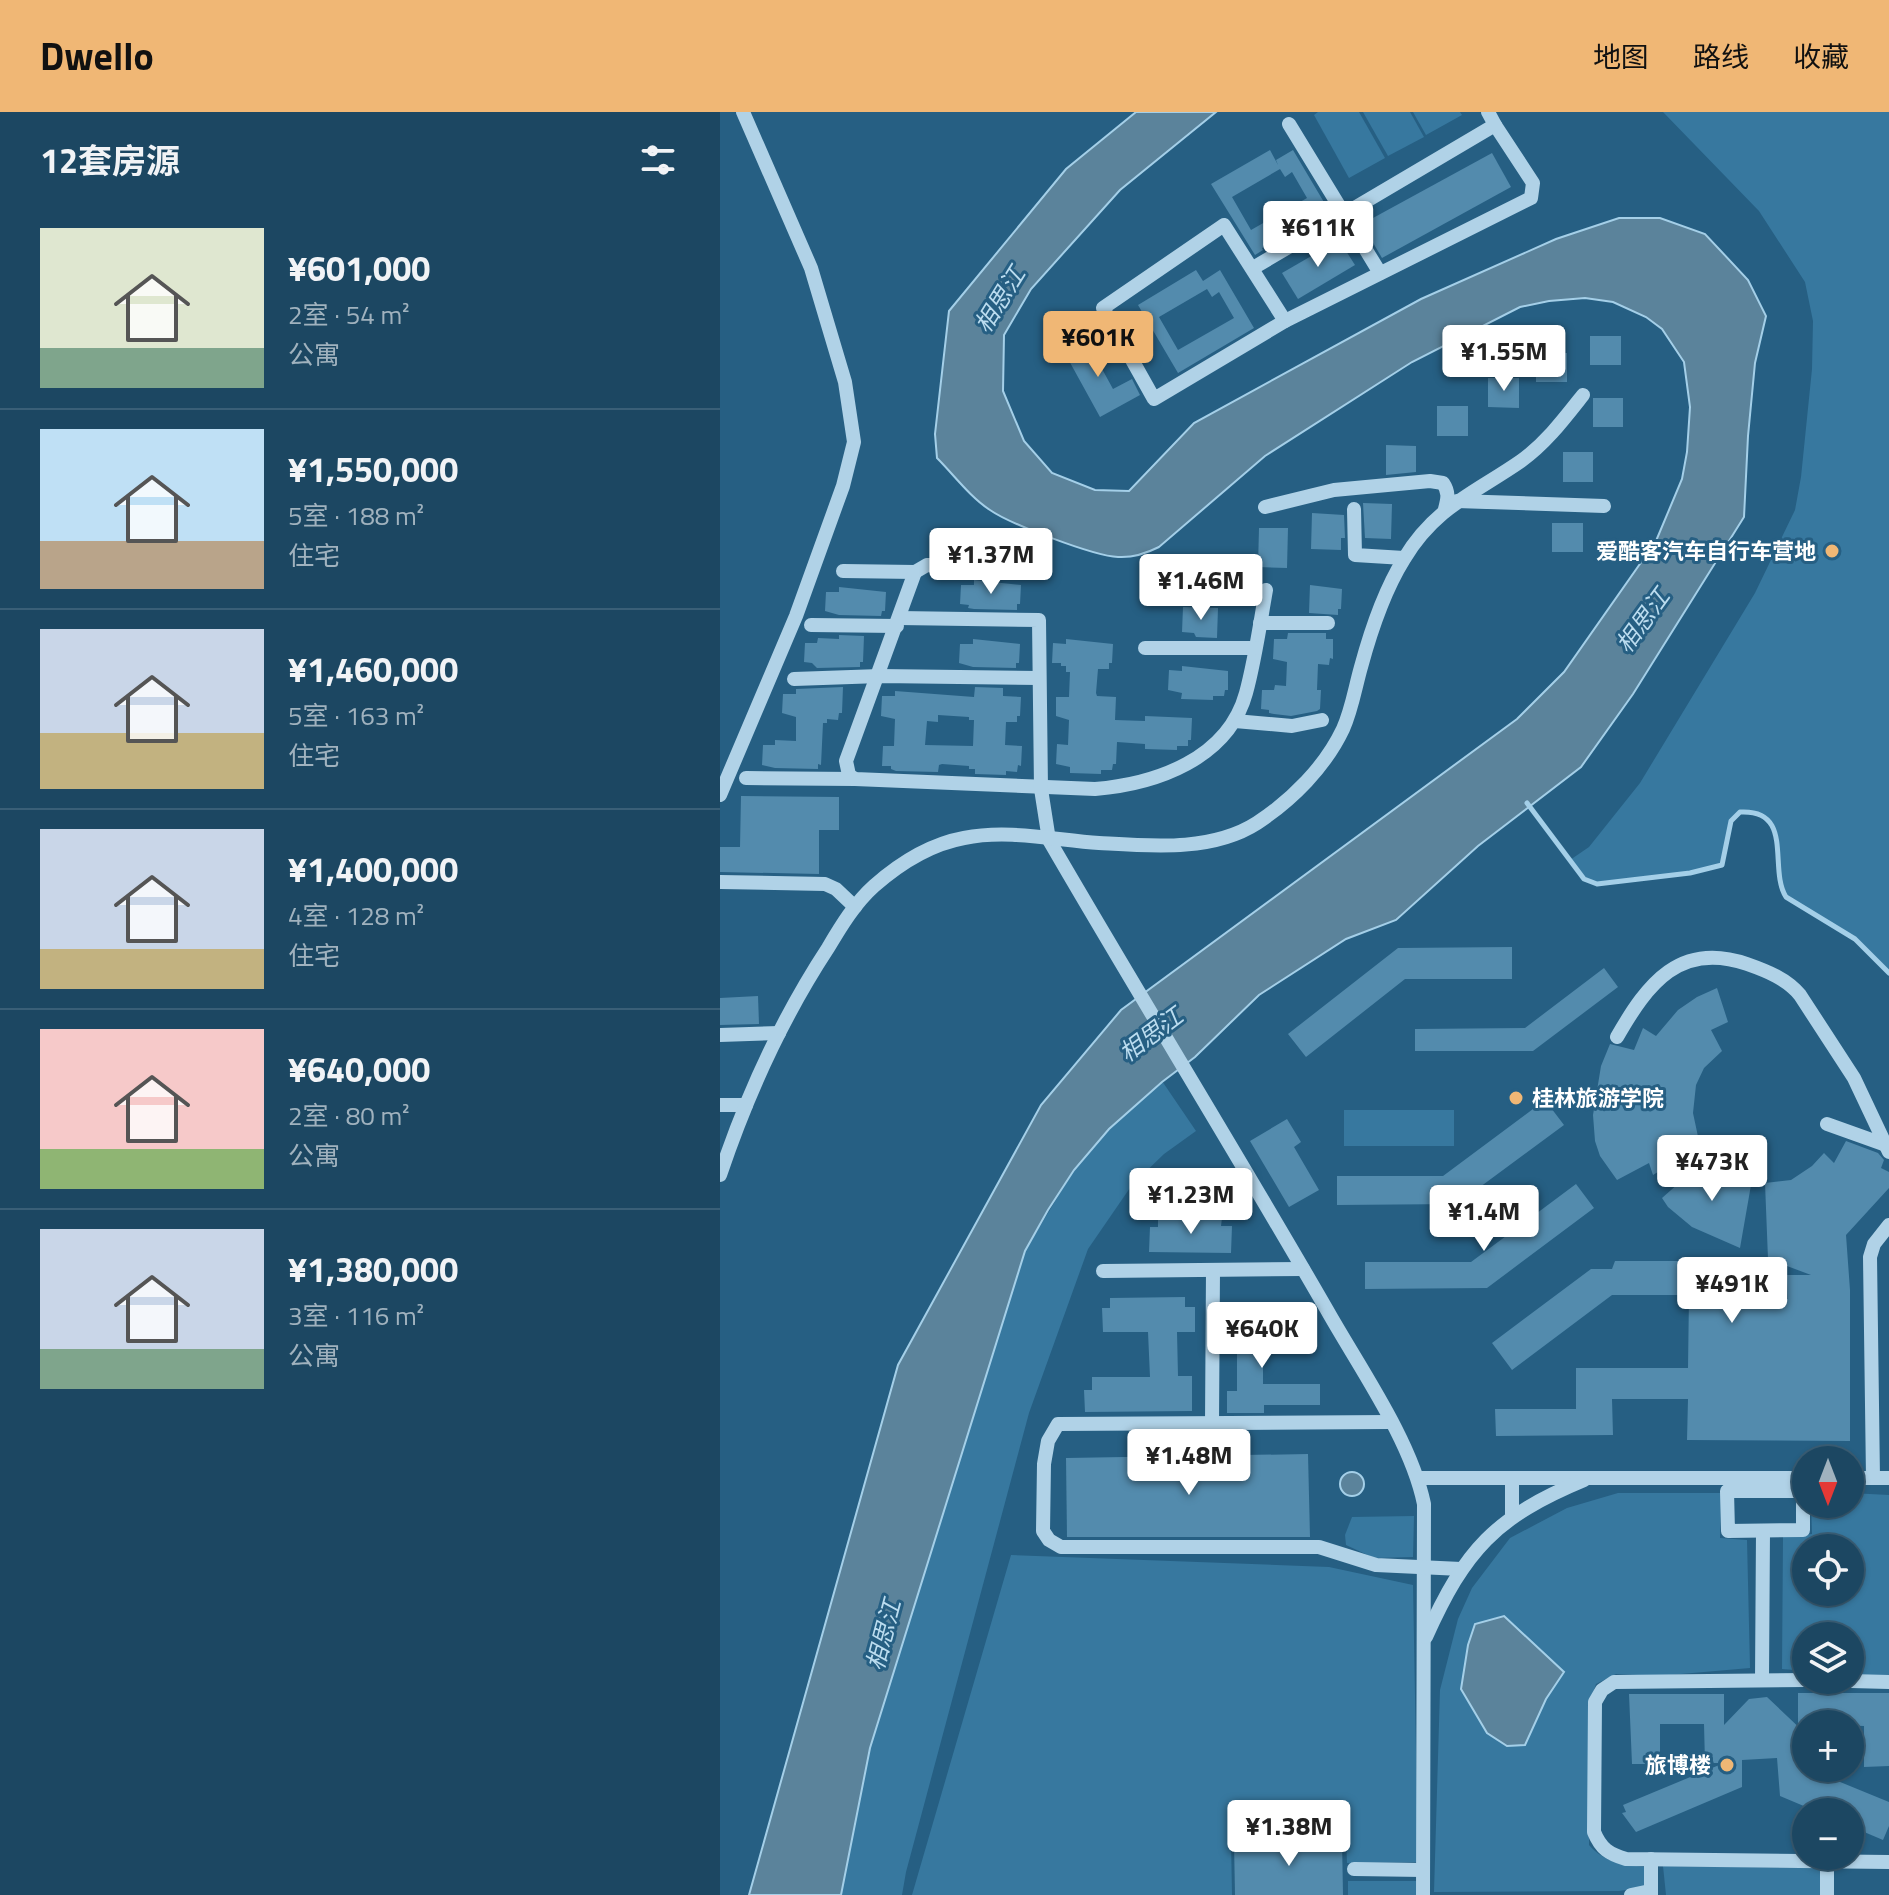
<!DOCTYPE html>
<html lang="zh">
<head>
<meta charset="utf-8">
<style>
  body { margin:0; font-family:"Titillium Web","Noto Sans SC",sans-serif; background:#29516b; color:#f1f3f6; height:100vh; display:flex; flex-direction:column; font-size:30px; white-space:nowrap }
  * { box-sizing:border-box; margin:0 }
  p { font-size:26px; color:#a0b2be }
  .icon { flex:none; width:44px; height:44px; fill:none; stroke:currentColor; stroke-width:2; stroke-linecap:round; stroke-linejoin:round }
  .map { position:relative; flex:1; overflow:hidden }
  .side { display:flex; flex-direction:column; background:#1c4762; width:720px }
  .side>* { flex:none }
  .needle { width:52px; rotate:180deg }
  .tools { position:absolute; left:1072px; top:1334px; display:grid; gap:16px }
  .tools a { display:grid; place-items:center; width:72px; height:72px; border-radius:50%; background:#1c4762; box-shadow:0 2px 6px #0004,0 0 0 2px #3a5f77; font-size:40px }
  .price { position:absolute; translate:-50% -68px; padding:0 18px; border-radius:8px; background:#fff; color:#222; font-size:26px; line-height:52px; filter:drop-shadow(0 2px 4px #0008) }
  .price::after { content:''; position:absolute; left:50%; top:48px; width:24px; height:18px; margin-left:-12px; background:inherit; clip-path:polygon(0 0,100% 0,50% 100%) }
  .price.on { background:#f0b775; color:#111 }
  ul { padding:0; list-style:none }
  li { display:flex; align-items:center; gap:24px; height:200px; padding:0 40px }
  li+li { border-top:2px solid #3a5f77 }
  li span { display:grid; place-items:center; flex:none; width:224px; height:160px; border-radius:0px; color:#555 }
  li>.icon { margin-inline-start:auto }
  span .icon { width:96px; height:96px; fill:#fffc; stroke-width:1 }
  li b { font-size:34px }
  h2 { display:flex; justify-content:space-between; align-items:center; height:96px; padding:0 40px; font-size:34px }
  header { display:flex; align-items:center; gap:48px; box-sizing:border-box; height:112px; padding:0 40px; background:#f0b775; color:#111 }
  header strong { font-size:38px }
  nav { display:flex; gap:44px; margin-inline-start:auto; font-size:28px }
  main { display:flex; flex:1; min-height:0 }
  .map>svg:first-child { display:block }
  .green { fill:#37789f; fill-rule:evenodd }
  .water { fill:#5b839b; stroke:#a4cfe8; stroke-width:2 }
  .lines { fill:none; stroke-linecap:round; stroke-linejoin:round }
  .stream { stroke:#a4cfe8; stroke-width:5 }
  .building { fill:#538bad; fill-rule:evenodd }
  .minor { stroke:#b0d2e7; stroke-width:14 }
  .poi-dot { fill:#f0b775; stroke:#265f83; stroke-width:3 }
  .labels { text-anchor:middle; stroke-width:6; stroke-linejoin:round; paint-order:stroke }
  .poi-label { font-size:22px; font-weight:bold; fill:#fff; stroke:#265f83; text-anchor:end }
  .water-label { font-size:24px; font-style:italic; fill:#bbdcef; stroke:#265f83 }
</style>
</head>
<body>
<header>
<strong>Dwello</strong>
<nav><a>地图</a><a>路线</a><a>收藏</a></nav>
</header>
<main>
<section class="side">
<h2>12套房源<svg class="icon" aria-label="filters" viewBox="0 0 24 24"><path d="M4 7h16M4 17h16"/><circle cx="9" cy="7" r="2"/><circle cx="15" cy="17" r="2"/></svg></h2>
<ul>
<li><span style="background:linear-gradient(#dfe7d0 75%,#7fa58c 0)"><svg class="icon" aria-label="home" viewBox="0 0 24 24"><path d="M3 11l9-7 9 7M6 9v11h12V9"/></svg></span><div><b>¥601,000</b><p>2室 · 54 m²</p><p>公寓</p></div></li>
<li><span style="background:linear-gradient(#bfe0f5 70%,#b9a48a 0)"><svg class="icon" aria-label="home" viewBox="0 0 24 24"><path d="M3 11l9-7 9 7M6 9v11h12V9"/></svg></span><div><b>¥1,550,000</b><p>5室 · 188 m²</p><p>住宅</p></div></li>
<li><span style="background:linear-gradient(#c9d6e8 65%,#c2b280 0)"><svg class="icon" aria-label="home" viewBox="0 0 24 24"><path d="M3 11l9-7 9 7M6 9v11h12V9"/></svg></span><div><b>¥1,460,000</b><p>5室 · 163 m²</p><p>住宅</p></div></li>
<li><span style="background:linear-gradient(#c9d6e8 75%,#c2b280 0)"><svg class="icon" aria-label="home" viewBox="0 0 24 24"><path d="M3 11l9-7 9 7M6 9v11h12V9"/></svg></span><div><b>¥1,400,000</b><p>4室 · 128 m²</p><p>住宅</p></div></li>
<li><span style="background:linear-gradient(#f6c9c9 75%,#8fb573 0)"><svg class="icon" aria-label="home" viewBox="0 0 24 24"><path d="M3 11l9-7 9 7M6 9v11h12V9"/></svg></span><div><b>¥640,000</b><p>2室 · 80 m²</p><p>公寓</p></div></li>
<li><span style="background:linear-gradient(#c9d6e8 75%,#7fa58c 0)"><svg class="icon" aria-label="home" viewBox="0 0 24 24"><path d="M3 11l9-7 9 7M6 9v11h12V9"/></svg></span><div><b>¥1,380,000</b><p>3室 · 116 m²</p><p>公寓</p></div></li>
</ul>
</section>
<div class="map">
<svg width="1169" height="1783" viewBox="0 0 1169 1783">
  <rect width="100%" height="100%" fill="#265f83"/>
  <g class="green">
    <polygon points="598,0 639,0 665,46 629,66 594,3"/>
    <polygon points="643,0 690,0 704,25 668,44"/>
    <polygon points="693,0 740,0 742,3 706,23"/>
    <path d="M943 0H1169V861L1135 827 1066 785C1048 757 1075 697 1020 700L1011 709 1004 751 996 756 877 772 864 767 850 748 869 735 920 671 1035 481 1075 398 1081 365 1092 257 1093 209 1085 170 1039 99Z"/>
    <polygon points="442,969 476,1019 444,1042 412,1073 368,1137 309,1301 186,1760 182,1783 121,1783 150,1636 305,1139 354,1058 389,1017"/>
    <rect x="624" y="998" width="110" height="36"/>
    <path d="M898 1381H1001L1000 1426 1027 1428 1030 1556 938 1564 896 1562 876 1572 869 1593V1733C885 1751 902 1752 925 1755V1775L899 1779 714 1780 720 1578 738 1507 752 1476 790 1426 847 1396Z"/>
    <path d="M1130 1381 1169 1383V1565L1130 1562V1524H1086V1559L1062 1557 1063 1425 1092 1422 1091 1392H1130ZM1086 1436H1130V1480H1086Z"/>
    <polygon points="694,1404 693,1445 654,1446 626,1433 625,1423 632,1405"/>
    <polygon points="291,1443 609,1455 693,1473 698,1750 627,1751 626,1725 511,1728 512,1783 192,1783"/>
    <polygon points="943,1754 1101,1756 1101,1783 946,1783"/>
    <rect x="628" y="1769" width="68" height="14"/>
  </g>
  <g class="water">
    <path d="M416 0H496L400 78 311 177 284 223 283 279 304 329 332 361 375 378 409 379 474 311 701 187 836 127 899 106H940L985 122 1028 168 1046 204 1035 251 1028 324 1024 405 913 582 861 655 758 734 676 808 626 827 539 883 475 945 442 970 389 1017 354 1058 328 1098 305 1139 150 1636 121 1783H29L178 1253 321 993 401 898 797 607 844 560 936 429 962 367 967 340 970 295 964 250 942 217 926 205 893 190 865 186 829 189 800 195 692 250 545 344 439 435C425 442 413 446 398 445 374 444 290 412 270 398 250 385 234 363 217 346L215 322 229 199 346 57Z"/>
    <circle cx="632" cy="1372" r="12"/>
    <polygon points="784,1504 844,1560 826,1587 805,1633 787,1634 767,1621 741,1577 748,1533 755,1512"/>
  </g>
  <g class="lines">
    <path class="stream" d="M807 691 864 767 877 772 970 761 1002 753 1011 709 1020 700C1075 697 1048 757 1066 785L1135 827 1169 861"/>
  </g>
  <g class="building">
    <path d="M550 38 558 53 556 48 573 38 608 97 542 136 543 138 535 143 491 72ZM560 57 565 65 572 60 587 86 531 118 512 85Z"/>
    <polygon points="772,41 791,75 662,146 642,112"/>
    <polygon points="619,128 635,153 578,187 562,161"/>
    <path d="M476 158 483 169 500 158 534 216 458 261 418 193ZM487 177 492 185 499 180 514 206 458 238 439 205Z"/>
    <polygon points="364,224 393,277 412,267 420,283 380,305 342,236"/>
    <rect x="870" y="224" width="31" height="29"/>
    <rect x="816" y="241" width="31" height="29"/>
    <polygon points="768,266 799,266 799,296 768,295"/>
    <rect x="873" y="286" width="30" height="29"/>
    <rect x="717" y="294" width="31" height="30"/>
    <polygon points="666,333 696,334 696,360 666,363"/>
    <rect x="843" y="340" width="30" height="30"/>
    <polygon points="643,391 672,392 671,427 645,426"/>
    <polygon points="592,401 624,403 625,426 621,426 621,438 591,437"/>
    <rect x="832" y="411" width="31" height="29"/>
    <polygon points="539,416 568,416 567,456 538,455"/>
    <polygon points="254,468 301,473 300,492 297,492 297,498 254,497 248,496 249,493 240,492 241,473 254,473"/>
    <polygon points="590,473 622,477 621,497 618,497 618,503 589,501"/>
    <polygon points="119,475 166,480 165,499 162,499 161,504 119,503 105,499 106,480 119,480"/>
    <polygon points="463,495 498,496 497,526 476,525 474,521 462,520"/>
    <polygon points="568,521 606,521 606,527 613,527 613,547 610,546 609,553 598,552 597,578 601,578 600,597 597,599 571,604 554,602 549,601 549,598 541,597 542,578 554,578 555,573 566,574 567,550 553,547 554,527 567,527"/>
    <polygon points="119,523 144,524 143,550 140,550 140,555 97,556 92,551 84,550 85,531 97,531 98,526 119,527"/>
    <polygon points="253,527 300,532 299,551 296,551 296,556 253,555 239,551 240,532 253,532"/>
    <polygon points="346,527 393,532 392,551 389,551 389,557 378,557 376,581 377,584 396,585 395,608 425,609 425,604 472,606 471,628 468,628 468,634 457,634 457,638 425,637 425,632 397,630 396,652 393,652 392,658 381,658 381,662 350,661 350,655 336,652 337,632 348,633 349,608 336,604 336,585 349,585 350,560 346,560 346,554 341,554 341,551 332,551 333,531 346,532"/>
    <polygon points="462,554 508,559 508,578 505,578 504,584 493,584 493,588 461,587 462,581 448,578 449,558 462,559"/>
    <polygon points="123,575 122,601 119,601 118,608 107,607 107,611 103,611 101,653 98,652 98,657 55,656 42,653 43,633 55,633 55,628 76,629 76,605 62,601 63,582 76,582 76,577"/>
    <path d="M255 575 283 576V584L301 585 300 604H297V610H286L285 633 302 634 301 654 298 653 297 660 286 659V663L255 662V657H249V654L222 652 219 653 218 660 176 659 171 657V654H162L163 634H174L175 607 161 604 162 584H175V579L254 585ZM218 603 249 605V608H254L253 634 205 633 207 609 218 610Z"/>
    <polygon points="21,684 119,685 119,718 99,718 99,762 0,760 0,735 20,735"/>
    <polygon points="792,835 792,867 685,867 586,945 568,922 678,836"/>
    <polygon points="884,856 898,875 813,939 695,939 695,917 805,916"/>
    <polygon points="997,876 1008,910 991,918 1002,939 984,956 976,973 973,1001 980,1034 933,1063 929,1051 897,1068 880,1044 875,1029 873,1003 881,954 890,932 914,938 923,916 936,924 958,898 977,885"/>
    <polygon points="38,884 39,912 0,913 0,886"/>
    <polygon points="825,988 844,1013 737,1092 617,1093 617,1064 723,1064"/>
    <polygon points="567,1007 581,1030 574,1035 599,1078 569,1095 530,1029"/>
    <polygon points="1126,1029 1158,1041 1164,1048 1161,1056 1169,1060 1169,1076 1126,1123 1130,1178 1130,1329 967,1328 968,1287 892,1287 893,1323 776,1324 775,1297 856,1297 856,1256 968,1256 969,1183 892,1183 792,1258 772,1231 871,1157 892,1157 895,1149 1014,1149 1015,1162 1036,1162 1036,1187 1068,1187 1067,1163 1091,1163 1067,1154 1066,1149 1048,1147 1045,1071 1071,1068 1092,1054 1104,1041 1114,1051"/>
    <polygon points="985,1048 995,1057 1031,1073 1020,1136 972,1115 948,1095 942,1086"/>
    <polygon points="856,1072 874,1096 767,1176 645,1177 645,1150 751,1150"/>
    <polygon points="438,1105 502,1106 501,1114 512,1114 511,1141 429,1140 430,1115 438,1115"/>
    <polygon points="465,1185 465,1195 475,1195 475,1220 457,1220 458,1264 472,1264 472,1299 365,1300 364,1278 372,1278 372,1265 430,1265 428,1220 383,1220 382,1196 390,1196 390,1186"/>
    <polygon points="506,1209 566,1209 566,1230 543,1230 543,1272 600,1272 600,1293 544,1293 544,1301 507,1301 507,1279 517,1279 517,1232 506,1232"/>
    <polygon points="588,1342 590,1425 347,1425 346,1346"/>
    <polygon points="1078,1581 1169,1581 1169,1654 1144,1655 1144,1614 1078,1612"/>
    <polygon points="909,1582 1004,1582 1004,1613 1029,1587 1047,1585 1086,1622 1086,1656 1169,1690 1169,1714 1163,1728 1130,1714 1130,1700 1098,1700 1060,1684 1057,1646 1022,1648 1022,1675 916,1720 902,1701 906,1700 903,1693 1004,1651 985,1651 984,1612 940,1612 940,1652 912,1652"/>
    <polygon points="622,1728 623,1783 515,1783 514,1730"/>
  </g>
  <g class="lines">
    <g class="minor">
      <polyline points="569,12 660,161"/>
      <polygon points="504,113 565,209 434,287 383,196"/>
      <polyline points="533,156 775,13 768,0"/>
      <polyline points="565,209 811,86 813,71 775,13"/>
      <polyline points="737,389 884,394"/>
      <path d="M545 395 614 378 710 369 723 371C729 380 728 386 725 397"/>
      <polyline points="634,397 635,443 684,446"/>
      <polyline points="123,459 195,460 207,453 299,454"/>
      <path d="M195 460 126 649 129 663 135 667 375 677C436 672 508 647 526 581 535 548 540 512 546 478"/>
      <path d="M179 506 319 508 321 677 329 728C420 885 516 1040 607 1198 639 1255 691 1328 704 1392L703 1783"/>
      <polyline points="540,511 608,511"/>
      <polyline points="91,513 177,514"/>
      <polyline points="425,536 535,536"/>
      <polyline points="74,567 160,564 319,566"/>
      <polyline points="515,609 572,614 602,608"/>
      <polyline points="26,666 135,667"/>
      <polyline points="0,683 76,504 123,374 134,330 125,270 91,156 23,0"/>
      <polyline points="0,770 105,772 116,777 135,795"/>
      <polyline points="0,923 59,921"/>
      <path d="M897 925C928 871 960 829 1027 852 1047 859 1067 867 1080 883L1134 966 1169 1040"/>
      <polyline points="0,993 26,993"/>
      <polyline points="1107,1012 1163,1032"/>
      <path d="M0 1063C27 983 62 906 108 836 121 814 135 791 154 774 179 752 211 732 244 726 288 717 335 728 379 731 430 734 492 740 537 711 572 688 605 655 623 617 632 597 635 576 641 555 651 518 664 479 684 447 715 395 755 381 801 349 826 331 844 307 863 283"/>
      <polyline points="383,1159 583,1157"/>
      <polyline points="670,1310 338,1312 328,1329 324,1352 323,1419 329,1428 341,1435 599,1435 656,1453 741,1457"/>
      <polyline points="492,1311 493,1158"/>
      <polyline points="698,1366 1086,1366"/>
      <polyline points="792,1366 792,1404"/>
      <polyline points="1130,1366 1169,1366"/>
      <polyline points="1153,1366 1150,1145 1154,1132 1169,1113"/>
      <polygon points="1007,1379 1083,1379 1083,1418 1008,1419"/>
      <path d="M706 1525C745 1438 775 1405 864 1368"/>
      <polyline points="1042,1567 1043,1419"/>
      <path d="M1086 1568 894 1570 882 1578 875 1590 874 1720C881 1737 889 1742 906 1747L1169 1750"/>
      <polyline points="1092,1568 1169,1570"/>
      <polyline points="931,1747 931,1783"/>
      <polyline points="1107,1750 1107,1783"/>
      <polyline points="634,1757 703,1758"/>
      <polyline points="911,1783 930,1779"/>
    </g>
  </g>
  <g class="poi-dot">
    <circle cx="1112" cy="439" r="8"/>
    <circle cx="796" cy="986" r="8"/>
    <circle cx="1007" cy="1653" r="8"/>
  </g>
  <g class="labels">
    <g class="poi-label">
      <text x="1096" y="447">爱酷客汽车自行车营地</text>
      <text x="812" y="994" text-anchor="start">桂林旅游学院</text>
      <text x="991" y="1661">旅博楼</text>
    </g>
    <g class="water-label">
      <text transform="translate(280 188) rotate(-58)" y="8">相思江</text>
      <text transform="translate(923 509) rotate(-54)" y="8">相思江</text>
      <text transform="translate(431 923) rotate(-37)" y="8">相思江</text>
      <text transform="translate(164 1523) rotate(-75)" y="8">相思江</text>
    </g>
  </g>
</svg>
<div class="tools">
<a><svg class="needle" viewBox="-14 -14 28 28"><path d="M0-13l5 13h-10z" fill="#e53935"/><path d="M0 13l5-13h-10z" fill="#a0b2be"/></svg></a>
<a><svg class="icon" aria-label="locate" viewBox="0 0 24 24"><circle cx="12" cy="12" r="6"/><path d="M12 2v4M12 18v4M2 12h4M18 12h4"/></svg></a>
<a><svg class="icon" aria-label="layers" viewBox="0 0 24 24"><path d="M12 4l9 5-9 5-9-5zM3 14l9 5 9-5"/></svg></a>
<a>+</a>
<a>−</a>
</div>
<b class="price" style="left:598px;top:157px">¥611K</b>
<b class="price on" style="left:378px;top:267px">¥601K</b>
<b class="price" style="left:784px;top:281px">¥1.55M</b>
<b class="price" style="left:271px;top:484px">¥1.37M</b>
<b class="price" style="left:481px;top:510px">¥1.46M</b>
<b class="price" style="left:992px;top:1091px">¥473K</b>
<b class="price" style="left:471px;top:1124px">¥1.23M</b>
<b class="price" style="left:764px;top:1141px">¥1.4M</b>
<b class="price" style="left:1012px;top:1213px">¥491K</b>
<b class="price" style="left:542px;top:1258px">¥640K</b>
<b class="price" style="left:469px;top:1385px">¥1.48M</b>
<b class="price" style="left:569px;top:1756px">¥1.38M</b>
</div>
</main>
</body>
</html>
